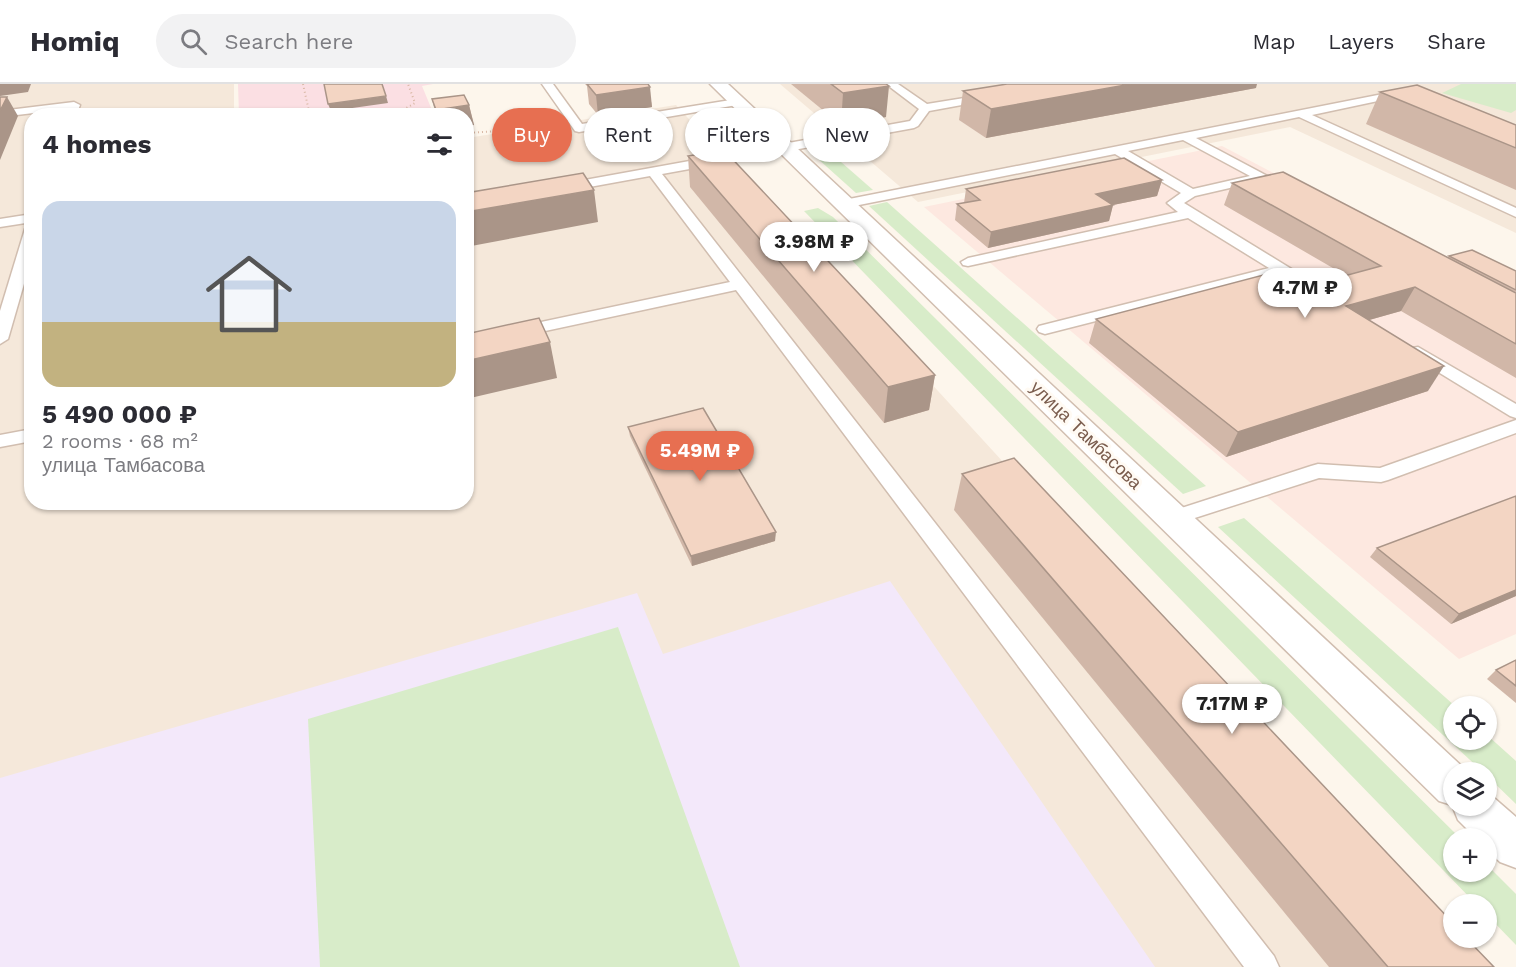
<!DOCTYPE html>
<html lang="en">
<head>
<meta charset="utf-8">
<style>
  body { margin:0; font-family:"Work Sans",sans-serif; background:#f2f2f3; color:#2b2b33; height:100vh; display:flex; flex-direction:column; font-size:22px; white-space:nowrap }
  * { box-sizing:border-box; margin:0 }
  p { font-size:20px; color:#7c7c81 }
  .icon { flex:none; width:33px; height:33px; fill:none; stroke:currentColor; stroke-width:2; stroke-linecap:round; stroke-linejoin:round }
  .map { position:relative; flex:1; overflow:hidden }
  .drawer { position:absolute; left:24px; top:24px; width:450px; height:402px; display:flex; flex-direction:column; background:#fff; border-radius:24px; box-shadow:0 2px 4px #0004 }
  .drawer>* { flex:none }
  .guide { position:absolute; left:492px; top:24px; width:570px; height:54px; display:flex; gap:12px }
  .controls { position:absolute; left:1443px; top:612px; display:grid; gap:12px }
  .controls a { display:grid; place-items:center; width:54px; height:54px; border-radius:50%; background:#fff; box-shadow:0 2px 4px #0004; font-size:30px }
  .price { position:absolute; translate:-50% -51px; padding:0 14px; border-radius:21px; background:#fff; color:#222; font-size:20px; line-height:39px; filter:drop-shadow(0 2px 3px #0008) }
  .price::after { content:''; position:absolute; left:50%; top:36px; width:18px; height:14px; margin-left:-9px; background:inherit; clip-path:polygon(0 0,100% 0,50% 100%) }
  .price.current { background:#e76f51; color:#fff }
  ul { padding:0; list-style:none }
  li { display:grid; align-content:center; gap:12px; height:318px; padding:0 18px }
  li+li { border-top:2px solid #e1e1e2 }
  li span { display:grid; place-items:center; height:186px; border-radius:18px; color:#555 }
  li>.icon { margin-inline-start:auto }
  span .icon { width:108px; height:108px; fill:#fffc; stroke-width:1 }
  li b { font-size:26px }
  h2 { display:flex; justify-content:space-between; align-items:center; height:72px; padding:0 18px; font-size:26px }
  .pill { padding:0 21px; border-radius:27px; background:#fff; box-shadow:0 2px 4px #0004; font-size:21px; line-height:54px }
  .pill.current { background:#e76f51; color:#fff }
  header { display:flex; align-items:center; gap:36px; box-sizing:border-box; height:84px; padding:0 30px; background:#fff; border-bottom:2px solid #e1e1e2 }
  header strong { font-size:28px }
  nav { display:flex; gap:33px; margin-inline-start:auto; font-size:21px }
  .search { width:420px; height:54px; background:#f2f2f3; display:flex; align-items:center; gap:15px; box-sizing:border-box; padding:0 21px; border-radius:33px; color:#7c7c81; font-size:22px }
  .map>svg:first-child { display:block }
  .residential { fill:#f5e8da }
  .commercial { fill:#fde8e0 }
  .education { fill:#f3e8fa }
  .medical { fill:#fbdfe3 }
  .green { fill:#d8ecc9 }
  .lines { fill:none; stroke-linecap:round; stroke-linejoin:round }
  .service-casing { stroke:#d1beb0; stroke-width:3 }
  .minor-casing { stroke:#d1beb0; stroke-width:3 }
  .path { stroke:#d9b8a5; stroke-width:2; stroke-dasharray:1 3; stroke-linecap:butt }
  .service { fill:#fff; fill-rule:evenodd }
  .minor { fill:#fff; fill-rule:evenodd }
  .wall { fill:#d1b7a8 }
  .shaded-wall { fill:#aa9588 }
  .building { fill:#f3d5c3; stroke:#aa9588; stroke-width:1.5 }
  .labels { text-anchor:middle; stroke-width:6; stroke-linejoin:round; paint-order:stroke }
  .street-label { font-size:18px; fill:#7a5c4d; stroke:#fffaf3 }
</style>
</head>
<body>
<header>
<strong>Homiq</strong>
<div class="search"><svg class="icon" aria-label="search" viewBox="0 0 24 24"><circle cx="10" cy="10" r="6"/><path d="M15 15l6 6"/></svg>Search here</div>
<nav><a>Map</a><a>Layers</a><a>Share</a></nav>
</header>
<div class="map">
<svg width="1516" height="883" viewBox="0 0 1516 883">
  <rect width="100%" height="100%" fill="#fdf6ec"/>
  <g class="residential">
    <polygon points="0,0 234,0 234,31 32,32 32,418 466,418 467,54 676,21 1466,883 0,883"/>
    <polygon points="780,0 1516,0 1516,149 1290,43 918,118"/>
  </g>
  <polygon class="commercial" points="1222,62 1516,217 1516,550 1459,575 924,123"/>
  <polygon class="education" points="890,497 1155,883 0,883 0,694 637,509 663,570"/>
  <polygon class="medical" points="238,0 433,0 422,2 434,31 239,31"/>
  <g class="green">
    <polygon points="1461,0 1516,0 1516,26 1511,29 1442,9"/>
    <polygon points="833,71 873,106 856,109 817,74"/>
    <polygon points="887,118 1206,402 1183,410 869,122"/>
    <polygon points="818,124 833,133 1460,754 1454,754 1454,788 1486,788 1487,781 1516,810 1516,861 1487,831 1486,820 1476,820 804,127"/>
    <polygon points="1244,434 1455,622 1454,656 1486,656 1487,651 1516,677 1516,720 1487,692 1486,688 1483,688 1218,443"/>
    <polygon points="618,543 740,883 320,883 308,635"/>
  </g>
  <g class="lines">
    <defs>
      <g id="service">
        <polygon points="542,0 553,0 582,40 737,15 743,18 737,21 579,48 575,47"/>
        <polygon points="886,0 898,0 927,20 989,10 995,13 989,16 929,27 918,42 914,44 662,90 1274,872 1279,883 1244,883 736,206 466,264 466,254 730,198 650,92 562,108 557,107 555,104 557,101 910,37 919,25"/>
        <path d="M1393 8 1410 15 1404 18 1392 14 1312 31 1516 124V133L1299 33 1196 54 1292 105 1290 108H1280L1260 97 1195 112 1184 119 1311 197 1314 200 1311 203 1306 205 1280 190 1045 250 1039 248 1037 245 1039 242 1269 184 1188 134 968 182 963 181 961 178 968 174 1178 128 1167 119 1181 109 1115 70 844 124 837 120 844 116ZM1183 56 1250 92 1193 105 1128 67Z"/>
        <polygon points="74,18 80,21 76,32 64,32 67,25 0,33 0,27"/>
        <polygon points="32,130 32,138 0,143 0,135"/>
        <polygon points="32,141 32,172 8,255 0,260 0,227 25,145"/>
        <polygon points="1418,263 1516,320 1516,334 1510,332 1412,272 1410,268 1412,264"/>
        <polygon points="1516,336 1516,349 1388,396 1381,398 1319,394 1173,441 1166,439 1163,434 1166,429 1311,382 1318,380 1380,384"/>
        <polygon points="32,345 32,357 0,363 0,351"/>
      </g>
      <polygon id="minor" points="710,0 728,0 1468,688 1454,688 1454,722 1486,722 1486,707 1516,733 1516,784 1500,778 1486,765 1486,754 1476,754 1458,736 1452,721 1439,717"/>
    </defs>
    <use href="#service" class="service-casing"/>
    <use href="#minor" class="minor-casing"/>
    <g class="path">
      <polyline points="303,0 310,32"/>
      <polyline points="376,32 399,28 415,19 408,0"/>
      <polyline points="466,49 544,44"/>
    </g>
    <use href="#service" class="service"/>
    <use href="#minor" class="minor"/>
  </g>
  <g class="wall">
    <polygon points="585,0 648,0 652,23 598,31 589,20 587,2"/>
    <polygon points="791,0 886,0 886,33 841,41"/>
    <polygon points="1256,4 986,54 959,36 963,7"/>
    <polygon points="1380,8 1516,41 1516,106 1366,40"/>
    <polygon points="464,11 469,21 474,41 466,42 466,32 436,32 432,15"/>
    <polygon points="688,72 935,291 929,326 884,339 690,103"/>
    <polygon points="1162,96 1157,112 1113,121 1109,137 988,164 955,136 957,120 964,119 966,105"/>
    <polygon points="1232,99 1448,173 1449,172 1516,187 1516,294 1401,227 1369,236 1428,307 1226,373 1089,259 1096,235 1311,201 1345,191 1224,121"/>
    <polygon points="628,343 775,457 692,482 630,352"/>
    <polygon points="962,390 1494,883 1329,883 954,426"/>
    <polygon points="1377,464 1516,512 1451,540 1370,473"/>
    <polygon points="1516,576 1516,619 1487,595 1496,586"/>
  </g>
  <g class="shaded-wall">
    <polygon points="0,0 31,0 28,8 0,12"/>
    <polygon points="1131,0 1257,0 1256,4 986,54 991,25"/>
    <polygon points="889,2 886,33 841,41 843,9"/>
    <polygon points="650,3 652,23 598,31 596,11"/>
    <polygon points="386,12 388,19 331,27 328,20"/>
    <polygon points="7,13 18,32 0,76 0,27"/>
    <polygon points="469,21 474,41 466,42 466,32 437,32 436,26"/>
    <polygon points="1162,96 1157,112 1113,121 1109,137 988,164 991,148 1096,110"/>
    <polygon points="594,106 598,138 466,163 466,128"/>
    <polygon points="1415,203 1401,227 1334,246 1346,222"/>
    <polygon points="550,258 557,294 466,315 466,277"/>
    <polygon points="1444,282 1428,307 1226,373 1238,348"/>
    <polygon points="935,291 929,326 884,339 888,303"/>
    <polygon points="776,448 775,457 692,482 691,472"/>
    <polygon points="1516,506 1516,512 1451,540 1459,530"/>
  </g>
  <g class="building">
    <polygon points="324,0 382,0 386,12 328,20"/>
    <polygon points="587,0 648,0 650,3 596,11"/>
    <polygon points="831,0 886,0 889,2 843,9"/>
    <polygon points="1007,0 1131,0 991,25 963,7"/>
    <polygon points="1417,1 1516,41 1516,64 1380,8"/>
    <polygon points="464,11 469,21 436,26 432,15"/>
    <polygon points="0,13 7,13 0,27"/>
    <polygon points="724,66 935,291 888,303 688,72"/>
    <polygon points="1124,74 1162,96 1096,110 1113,121 991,148 957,120 980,116 966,105"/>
    <polygon points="1283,88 1516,209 1516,260 1415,203 1346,222 1444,282 1238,348 1096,235 1286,185 1311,201 1381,182 1232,99"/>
    <polygon points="583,89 594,106 466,128 466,109"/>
    <polygon points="1472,166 1516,187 1516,206 1449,172"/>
    <polygon points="539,234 550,258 466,277 466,250"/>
    <polygon points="703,324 776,448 691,472 628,343"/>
    <polygon points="1014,374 1454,840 1454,854 1466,854 1494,883 1388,883 962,390"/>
    <polygon points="1516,412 1516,506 1459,530 1377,464"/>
    <polygon points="1516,576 1516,602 1496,586"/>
  </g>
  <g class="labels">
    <g class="street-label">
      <text transform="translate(1086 351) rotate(44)" y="6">улица Тамбасова</text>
    </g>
  </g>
</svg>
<div class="controls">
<a><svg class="icon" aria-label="locate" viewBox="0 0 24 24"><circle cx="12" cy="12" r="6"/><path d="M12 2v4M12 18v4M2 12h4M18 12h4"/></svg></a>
<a><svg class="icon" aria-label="layers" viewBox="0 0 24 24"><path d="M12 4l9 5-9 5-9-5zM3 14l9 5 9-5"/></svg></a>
<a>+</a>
<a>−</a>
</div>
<b class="price" style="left:814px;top:189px">3.98M ₽</b>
<b class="price" style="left:1305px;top:235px">4.7M ₽</b>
<b class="price current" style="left:700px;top:398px">5.49M ₽</b>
<b class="price" style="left:1232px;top:651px">7.17M ₽</b>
<div class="guide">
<a class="pill current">Buy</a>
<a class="pill">Rent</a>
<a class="pill">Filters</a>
<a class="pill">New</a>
</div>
<section class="drawer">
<h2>4 homes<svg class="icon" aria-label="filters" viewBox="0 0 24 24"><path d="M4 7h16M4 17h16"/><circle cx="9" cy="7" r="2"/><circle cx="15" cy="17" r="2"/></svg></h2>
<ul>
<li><span style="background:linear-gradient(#c9d6e8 65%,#c2b280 0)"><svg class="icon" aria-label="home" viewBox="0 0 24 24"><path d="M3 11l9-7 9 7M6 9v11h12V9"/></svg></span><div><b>5 490 000 ₽</b><p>2 rooms · 68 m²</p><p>улица Тамбасова</p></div></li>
</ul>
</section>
</div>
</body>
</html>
